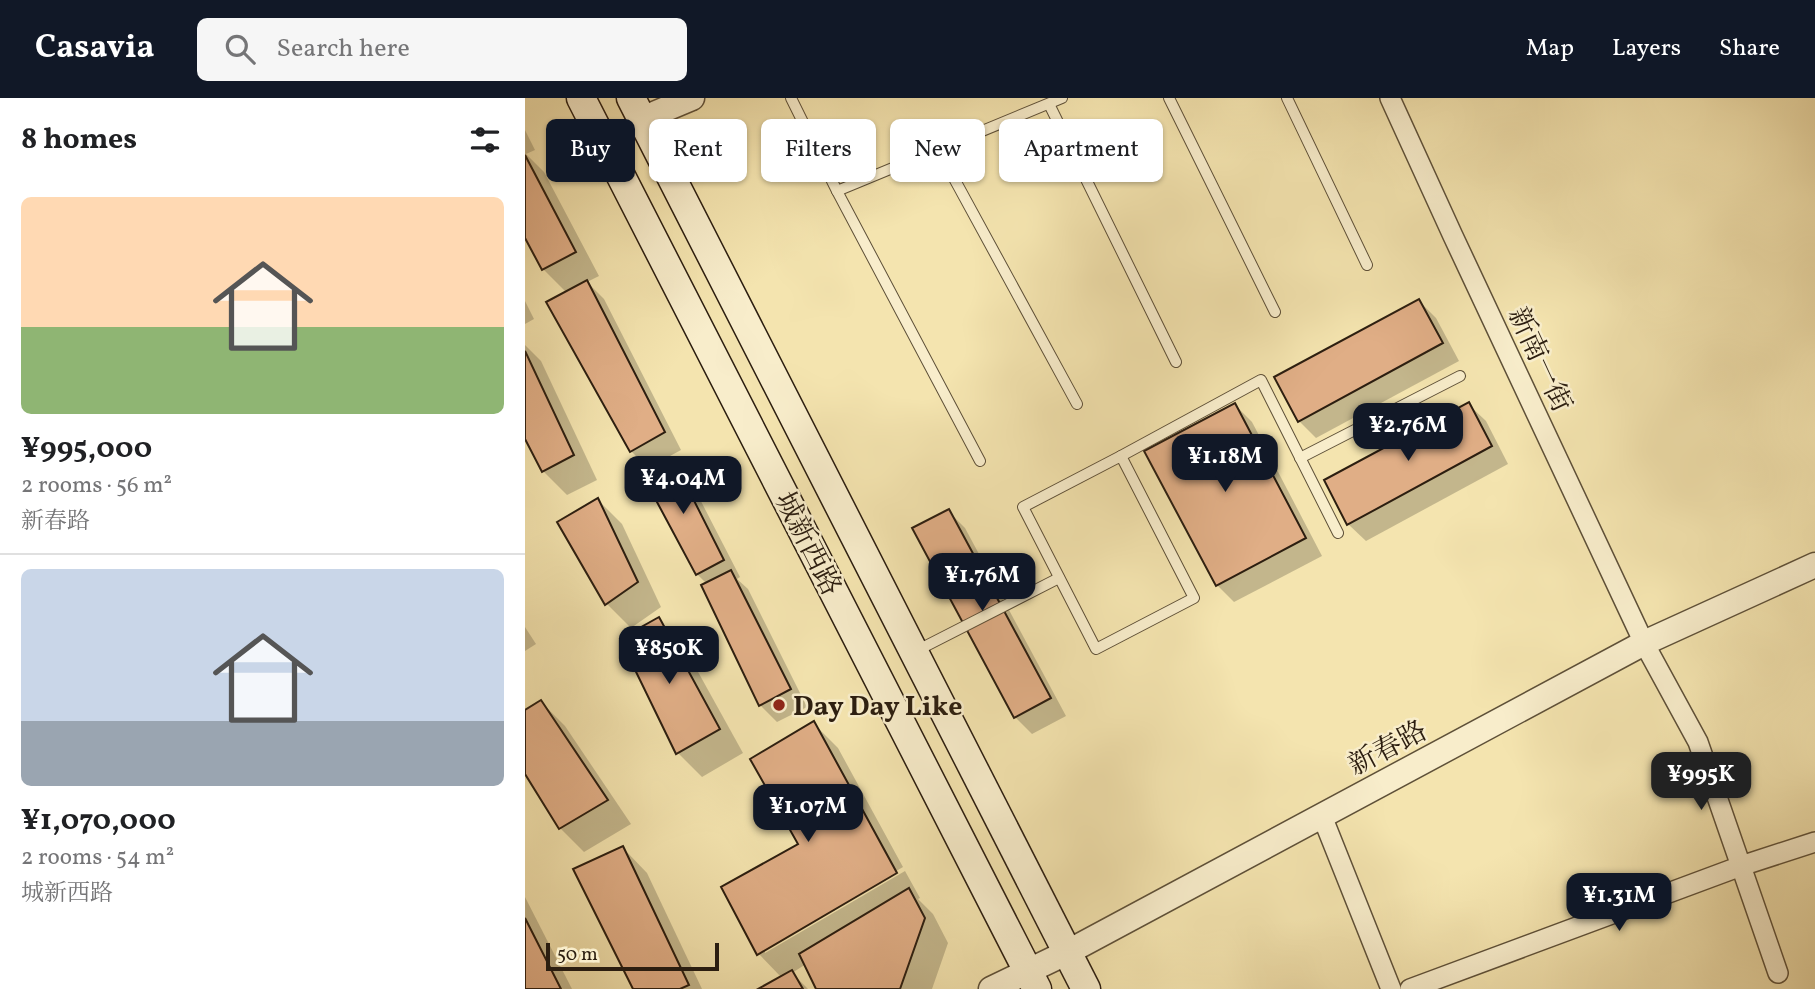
<!DOCTYPE html>
<html lang="en">
<head>
<meta charset="utf-8">
<style>
  body { margin:0; font-family:Vollkorn,"Noto Serif SC",serif; background:#f6f6f6; color:#202124; height:100vh; display:flex; flex-direction:column; font-size:26px; white-space:nowrap }
  * { box-sizing:border-box; margin:0 }
  p { font-size:23px; color:#757577 }
  .icon { flex:none; width:38px; height:38px; fill:none; stroke:currentColor; stroke-width:2; stroke-linecap:round; stroke-linejoin:round }
  .map { position:relative; flex:1; overflow:hidden }
  .sheet { display:flex; flex-direction:column; background:#fff; width:525px }
  .sheet>* { flex:none }
  .banner { position:absolute; left:21px; top:21px; width:665px; height:63px; display:flex; gap:14px }
  .scale { position:absolute; left:21px; bottom:18px; width:173px; box-sizing:border-box; padding-left:7px; border:4px solid #2c1e10; border-top:0; font-size:19px; line-height:24px; white-space:nowrap; color:#2c1e10; -webkit-text-stroke:5px #f8edcb; paint-order:stroke }
  .price { position:absolute; translate:-50% -60px; padding:0 16px; border-radius:14px; background:#111827; color:#fff; font-size:23px; line-height:46px; filter:drop-shadow(0 2px 4px #0008) }
  .price::after { content:''; position:absolute; left:50%; top:42px; width:21px; height:16px; margin-left:-10px; background:inherit; clip-path:polygon(0 0,100% 0,50% 100%) }
  .price.selected { background:#222; color:#fff }
  ul { padding:0; list-style:none }
  li { display:grid; align-content:center; gap:14px; height:371px; padding:0 21px }
  li+li { border-top:2px solid #e0e0e0 }
  li span { display:grid; place-items:center; height:217px; border-radius:10px; color:#555 }
  li>.icon { margin-inline-start:auto }
  span .icon { width:126px; height:126px; fill:#fffc; stroke-width:1 }
  li b { font-size:30px }
  h2 { display:flex; justify-content:space-between; align-items:center; height:84px; padding:0 21px; font-size:30px }
  .pill { padding:0 24px; border-radius:10px; background:#fff; box-shadow:0 2px 5px #0004; font-size:24px; line-height:63px }
  .pill.selected { background:#111827; color:#fff }
  header { display:flex; align-items:center; gap:42px; box-sizing:border-box; height:98px; padding:0 35px; background:#111827; color:#fff }
  header strong { font-size:33px }
  nav { display:flex; gap:38px; margin-inline-start:auto; font-size:24px }
  .search { width:490px; height:63px; background:#f6f6f6; display:flex; align-items:center; gap:18px; box-sizing:border-box; padding:0 24px; border-radius:10px; color:#757577; font-size:26px }
  main { display:flex; flex:1; min-height:0 }
  .map>svg:first-child { display:block }
  .shadow { fill:#0003 }
  .building { fill:#e0ae86; stroke:#2c1e10; stroke-width:2 }
  .lines { fill:none; stroke-linecap:round; stroke-linejoin:round }
  .service-casing { stroke:#5e5038; stroke-width:12 }
  .minor-casing { stroke:#5e5038; stroke-width:22 }
  .tertiary-casing { stroke:#5e5038; stroke-width:27 }
  .secondary-casing { stroke:#2c1e10; stroke-width:31 }
  .service { stroke:#f8edcb; stroke-width:10 }
  .minor { stroke:#f8edcb; stroke-width:19 }
  .tertiary { stroke:#f8edcb; stroke-width:24 }
  .secondary { stroke:#f8edcb; stroke-width:28 }
  .poi-dot { fill:#8f2418; stroke:#f8edcb; stroke-width:2.5 }
  .labels { text-anchor:middle; stroke-width:5; stroke-linejoin:round; paint-order:stroke }
  .street-label { font-size:28px; fill:#2c1e10; stroke:#f8edcb }
  .poi-label { font-size:28px; font-weight:bold; fill:#2c1e10; stroke:#f8edcb; text-anchor:start }
</style>
</head>
<body>
<header>
<strong>Casavia</strong>
<div class="search"><svg class="icon" aria-label="search" viewBox="0 0 24 24"><circle cx="10" cy="10" r="6"/><path d="M15 15l6 6"/></svg>Search here</div>
<nav><a>Map</a><a>Layers</a><a>Share</a></nav>
</header>
<main>
<section class="sheet">
<h2>8 homes<svg class="icon" aria-label="filters" viewBox="0 0 24 24"><path d="M4 7h16M4 17h16"/><circle cx="9" cy="7" r="2"/><circle cx="15" cy="17" r="2"/></svg></h2>
<ul>
<li><span style="background:linear-gradient(#ffd9b3 60%,#8fb573 0)"><svg class="icon" aria-label="home" viewBox="0 0 24 24"><path d="M3 11l9-7 9 7M6 9v11h12V9"/></svg></span><div><b>¥995,000</b><p>2 rooms · 56 m²</p><p>新春路</p></div></li>
<li><span style="background:linear-gradient(#c9d6e8 70%,#9aa5b1 0)"><svg class="icon" aria-label="home" viewBox="0 0 24 24"><path d="M3 11l9-7 9 7M6 9v11h12V9"/></svg></span><div><b>¥1,070,000</b><p>2 rooms · 54 m²</p><p>城新西路</p></div></li>
</ul>
</section>
<div class="map">
<svg width="1290" height="891" viewBox="0 0 1290 891">
  <rect width="100%" height="100%" fill="#f4e4af"/>
  <filter id="stains"><feTurbulence type="fractalNoise" baseFrequency=".00286" numOctaves="4"/><feColorMatrix values="0 0 0 0 .2 0 0 0 0 .09 0 0 0 0 .02 0 0 0 .5 -.17"/></filter>
  <radialGradient id="worn" r=".72"><stop offset=".6" stop-color="#630" stop-opacity="0"/><stop offset="1" stop-color="#630" stop-opacity=".3"/></radialGradient>
  <g class="shadow">
    <polygon points="0,32 10,52 1,56 19,74 74,178 62,184 79,201 156,352 123,370 106,353 42,195 18,171 0,136"/>
    <polygon points="0,203 9,221 0,226"/>
    <polygon points="894,203 911,220 934,263 791,340 774,323"/>
    <polygon points="0,247 16,263 72,382 42,397 18,373 0,337"/>
    <polygon points="943,306 961,323 983,366 841,443 823,426"/>
    <polygon points="710,307 727,324 797,458 709,504 692,487"/>
    <polygon points="147,363 164,380 215,479 212,481 223,491 282,609 252,624 235,607 182,486 172,476"/>
    <polygon points="73,402 97,426 136,509 106,530 82,506"/>
    <polygon points="423,413 440,430 541,618 507,636 490,619"/>
    <polygon points="133,521 157,545 218,655 177,679 153,655 97,542"/>
    <polygon points="0,529 11,546 0,553"/>
    <polygon points="16,604 40,628 106,726 59,754 35,730 0,673 0,615"/>
    <polygon points="289,626 313,650 378,769 240,851 240,855 380,773 395,800 393,801 408,816 423,845 407,891 293,891 281,866 267,875 283,891 237,891 257,880 234,856 198,790 276,746"/>
    <polygon points="98,750 122,775 177,891 110,891"/>
    <polygon points="0,799 47,891 0,891"/>
  </g>
  <g class="building">
    <polygon points="0,57 51,154 17,172 0,140"/>
    <polygon points="62,182 140,334 105,354 21,204"/>
    <polygon points="894,201 918,245 773,324 749,279"/>
    <polygon points="0,253 49,357 17,374 0,341"/>
    <polygon points="944,304 967,348 822,427 799,382"/>
    <polygon points="710,305 781,440 691,488 619,353"/>
    <polygon points="148,361 199,462 171,477 117,376"/>
    <polygon points="73,400 113,484 80,507 32,424"/>
    <polygon points="424,411 526,600 489,620 387,430"/>
    <polygon points="206,472 266,591 234,608 176,487"/>
    <polygon points="134,519 195,631 151,656 95,541"/>
    <polygon points="16,602 83,702 34,731 0,676 0,612"/>
    <polygon points="289,623 372,775 232,857 196,789 273,746 225,661"/>
    <polygon points="98,748 164,887 155,891 108,891 48,771"/>
    <polygon points="384,790 400,820 375,891 291,891 274,856"/>
    <polygon points="0,820 36,891 0,891"/>
    <polygon points="267,872 278,891 233,891"/>
  </g>
  <g class="lines">
    <defs>
      <g id="service">
        <polyline points="266,0 312,93 455,363"/>
        <polyline points="644,0 750,214"/>
        <polyline points="762,0 842,167"/>
        <polyline points="524,6 651,264"/>
        <polyline points="413,51 552,306"/>
        <polyline points="312,93 537,0"/>
        <polygon points="596,358 669,500 571,551 498,409"/>
        <polyline points="596,358 736,282 813,435"/>
        <polyline points="775,360 935,278"/>
        <polyline points="391,553 534,480"/>
      </g>
      <g id="minor">
        <polyline points="865,0 928,138 1119,545 1173,644 1253,875"/>
        <polyline points="797,718 866,891"/>
        <polyline points="885,891 1216,768 1290,744"/>
      </g>
      <g id="tertiary">
        <polyline points="117,21 167,0"/>
        <polyline points="466,891 543,854 1119,545 1290,467"/>
      </g>
      <g id="secondary">
        <polyline points="56,0 512,891"/>
        <polyline points="106,0 561,891"/>
      </g>
    </defs>
    <use href="#service" class="service-casing"/>
    <use href="#minor" class="minor-casing"/>
    <use href="#tertiary" class="tertiary-casing"/>
    <use href="#secondary" class="secondary-casing"/>
    <use href="#service" class="service"/>
    <use href="#minor" class="minor"/>
    <use href="#tertiary" class="tertiary"/>
    <use href="#secondary" class="secondary"/>
  </g>
  <circle class="poi-dot" cx="254" cy="607" r="7"/>
  <g class="labels">
    <g class="street-label">
      <text transform="translate(1016 261) rotate(65)" y="10">新南一街</text>
      <text transform="translate(284 445) rotate(63)" y="10">城新西路</text>
      <text transform="translate(862 649) rotate(-28)" y="10">新春路</text>
    </g>
    <g class="poi-label">
      <text x="268" y="617">Day Day Like</text>
    </g>
  </g>
  <rect width="100%" height="100%" filter="url(#stains)"/>
  <rect width="100%" height="100%" fill="url(#worn)"/>
</svg>
<div class="scale">50 m</div>
<b class="price" style="left:883px;top:365px">¥2.76M</b>
<b class="price" style="left:700px;top:396px">¥1.18M</b>
<b class="price" style="left:158px;top:418px">¥4.04M</b>
<b class="price" style="left:457px;top:515px">¥1.76M</b>
<b class="price" style="left:144px;top:588px">¥850K</b>
<b class="price selected" style="left:1176px;top:714px">¥995K</b>
<b class="price" style="left:283px;top:746px">¥1.07M</b>
<b class="price" style="left:1094px;top:835px">¥1.31M</b>
<div class="banner">
<a class="pill selected">Buy</a>
<a class="pill">Rent</a>
<a class="pill">Filters</a>
<a class="pill">New</a>
<a class="pill">Apartment</a>
</div>
</div>
</main>
</body>
</html>
